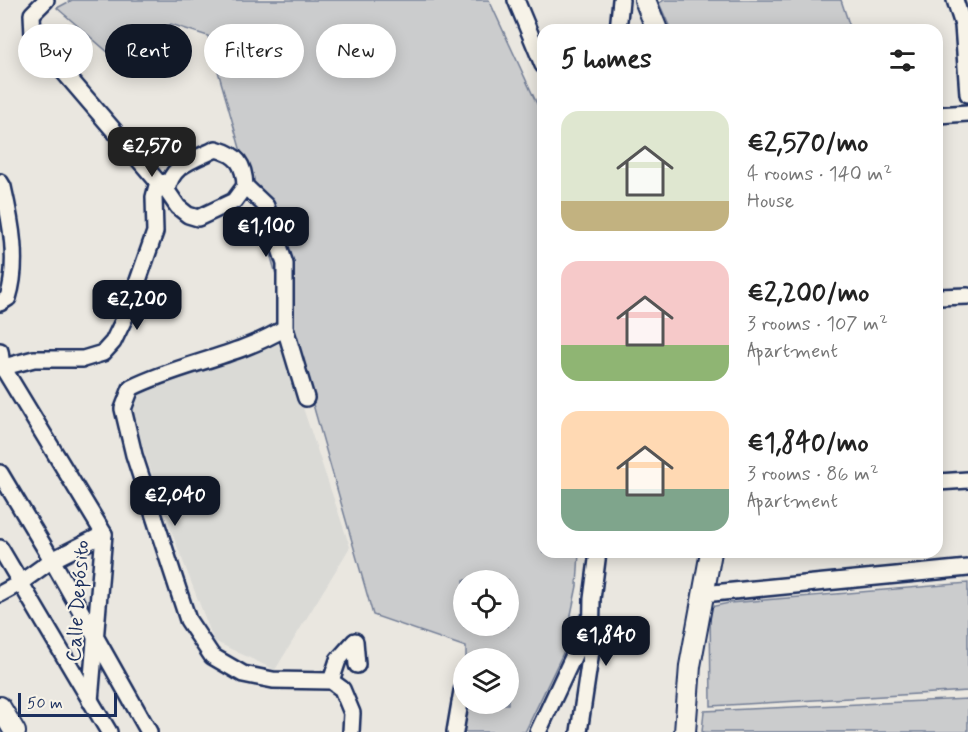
<!DOCTYPE html>
<html lang="en">
<head>
<meta charset="utf-8">
<style>
  body { margin:0; font-family:Mynerve,sans-serif; background:#f6f6f6; color:#222; height:100vh; display:flex; flex-direction:column; font-size:22px; white-space:nowrap }
  * { box-sizing:border-box; margin:0 }
  p { font-size:20px; color:#767676 }
  .icon { flex:none; width:33px; height:33px; fill:none; stroke:currentColor; stroke-width:2; stroke-linecap:round; stroke-linejoin:round }
  .map { position:relative; flex:1; overflow:hidden }
  .sheet { position:absolute; left:537px; top:24px; width:406px; height:534px; display:flex; flex-direction:column; background:#fff; border-radius:18px; box-shadow:0 3px 15px #0003 }
  .sheet>* { flex:none }
  .hud { position:absolute; left:18px; top:24px; width:429px; height:54px; display:flex; gap:12px }
  .fabs { position:absolute; left:453px; top:570px; display:grid; gap:12px }
  .fabs a { display:grid; place-items:center; width:66px; height:66px; border-radius:50%; background:#fff; box-shadow:0 3px 15px #0003; font-size:30px }
  .scale { position:absolute; left:18px; bottom:15px; width:99px; box-sizing:border-box; padding-left:6px; border:3px solid #1b2f5e; border-top:0; font-size:16px; line-height:21px; white-space:nowrap; color:#1b2f5e; -webkit-text-stroke:4px #f7f3e8; paint-order:stroke }
  .price { position:absolute; translate:-50% -51px; padding:0 14px; border-radius:12px; background:#111827; color:#fff; font-size:20px; line-height:39px; filter:drop-shadow(0 2px 3px #0008) }
  .price::after { content:''; position:absolute; left:50%; top:36px; width:18px; height:14px; margin-left:-9px; background:inherit; clip-path:polygon(0 0,100% 0,50% 100%) }
  .price.current { background:#222; color:#fff }
  ul { padding:0; list-style:none }
  li { display:flex; align-items:center; gap:18px; height:150px; padding:0 24px }
  li span { display:grid; place-items:center; flex:none; width:168px; height:120px; border-radius:18px; color:#555 }
  li>.icon { margin-inline-start:auto }
  span .icon { width:72px; height:72px; fill:#fffc; stroke-width:1 }
  li b { font-size:26px }
  h2 { display:flex; justify-content:space-between; align-items:center; height:72px; padding:0 24px; font-size:26px }
  .pill { padding:0 21px; border-radius:27px; background:#fff; box-shadow:0 3px 15px #0003; font-size:21px; line-height:54px }
  .pill.current { background:#111827; color:#fff }
  .map>svg:first-child { display:block }
  .built { fill:#dadad6 }
  .green { fill:#cbcccd; stroke:#737e96; stroke-width:1.5; fill-rule:evenodd }
  .lines { fill:none; stroke-linecap:round; stroke-linejoin:round }
  .minor-casing { stroke:#1b2f5e; stroke-width:20 }
  .tertiary-casing { stroke:#1b2f5e; stroke-width:24 }
  .minor { stroke:#f7f3e8; stroke-width:15 }
  .tertiary { stroke:#f7f3e8; stroke-width:20 }
  .labels { text-anchor:middle; stroke-width:4.5; stroke-linejoin:round; paint-order:stroke }
  .street-label { font-size:21px; fill:#1b2f5e; stroke:#f7f3e8 }
</style>
</head>
<body>
<div class="map">
<svg width="968" height="732" viewBox="0 0 968 732">
  <rect width="100%" height="100%" fill="#eae7e0"/>
  <filter id="ink" filterUnits="userSpaceOnUse"><feTurbulence type="fractalNoise" baseFrequency=".0167" numOctaves="2"/><feDisplacementMap in="SourceGraphic" scale="12" xChannelSelector="R" yChannelSelector="G"/><feConvolveMatrix kernelMatrix="1 2 1 2 8 2 1 2 1" color-interpolation-filters="sRGB"/></filter>
  <g filter="url(#ink)">
    <polygon class="built" points="281,343 350,547 275,670 214,641 169,525 129,405 147,387"/>
    <g class="green">
      <path d="M72 0H489L543 117V552H579L577 586 563 653 525 732H464V704H508V658H466V647L373 615 208 36 171 24 117 60 57 8ZM464 580H508V626H464Z"/>
      <polygon points="664,0 841,0 851,30 671,30 659,3"/>
      <polygon points="968,583 968,691 711,706 710,607 729,603"/>
      <polygon points="968,699 968,732 702,732 704,711"/>
    </g>
    <g class="lines">
      <defs>
        <g id="minor">
          <polyline points="46,0 32,14 33,36 158,182 167,183"/>
          <polyline points="516,0 543,65"/>
          <polyline points="955,0 963,25 968,94"/>
          <polyline points="618,30 621,0"/>
          <polyline points="938,115 968,113"/>
          <path d="M0 182 3 187C11 222 19 263 8 298L0 303"/>
          <path d="M245 186 234 201 198 218 188 215 178 207 167 191C171 164 194 160 216 149 237 155 244 163 245 186L266 206 285 264V328"/>
          <polyline points="938,297 968,296"/>
          <polyline points="0,351 2,366 104,534 90,701"/>
          <polyline points="0,368 34,359 83,359 103,353 113,342 126,315 155,232 154,197 158,182"/>
          <path d="M306 398 285 328C237 357 181 363 131 388L123 409 134 455 188 620 212 656 243 674 273 680 331 681 342 689 352 713 351 732"/>
          <polyline points="0,473 52,560 149,732"/>
          <polyline points="938,482 968,480"/>
          <polyline points="0,548 109,732"/>
          <polyline points="0,594 20,583 52,560 104,534"/>
          <polyline points="703,594 968,568"/>
          <polyline points="331,681 338,660 355,641 357,665"/>
          <polyline points="455,732 462,691"/>
          <polyline points="538,732 581,640 586,622"/>
          <polyline points="579,732 591,651 592,599 598,552"/>
        </g>
        <g id="tertiary">
          <polyline points="645,0 657,30"/>
          <polyline points="0,707 15,732"/>
          <polyline points="685,732 690,666 711,552"/>
        </g>
      </defs>
      <use href="#minor" class="minor-casing"/>
      <use href="#tertiary" class="tertiary-casing"/>
      <use href="#minor" class="minor"/>
      <use href="#tertiary" class="tertiary"/>
    </g>
  </g>
  <g class="labels">
    <g class="street-label">
      <text transform="translate(77 601) rotate(-86)" y="7">Calle Depósito</text>
    </g>
  </g>
</svg>
<div class="fabs">
<a><svg class="icon" aria-label="locate" viewBox="0 0 24 24"><circle cx="12" cy="12" r="6"/><path d="M12 2v4M12 18v4M2 12h4M18 12h4"/></svg></a>
<a><svg class="icon" aria-label="layers" viewBox="0 0 24 24"><path d="M12 4l9 5-9 5-9-5zM3 14l9 5 9-5"/></svg></a>
</div>
<div class="scale">50 m</div>
<b class="price current" style="left:152px;top:178px">€2,570</b>
<b class="price" style="left:266px;top:258px">€1,100</b>
<b class="price" style="left:137px;top:331px">€2,200</b>
<b class="price" style="left:175px;top:527px">€2,040</b>
<b class="price" style="left:606px;top:667px">€1,840</b>
<div class="hud">
<a class="pill">Buy</a>
<a class="pill current">Rent</a>
<a class="pill">Filters</a>
<a class="pill">New</a>
</div>
<section class="sheet">
<h2>5 homes<svg class="icon" aria-label="filters" viewBox="0 0 24 24"><path d="M4 7h16M4 17h16"/><circle cx="9" cy="7" r="2"/><circle cx="15" cy="17" r="2"/></svg></h2>
<ul>
<li><span style="background:linear-gradient(#dfe7d0 75%,#c2b280 0)"><svg class="icon" aria-label="home" viewBox="0 0 24 24"><path d="M3 11l9-7 9 7M6 9v11h12V9"/></svg></span><div><b>€2,570/mo</b><p>4 rooms · 140 m²</p><p>House</p></div></li>
<li><span style="background:linear-gradient(#f6c9c9 70%,#8fb573 0)"><svg class="icon" aria-label="home" viewBox="0 0 24 24"><path d="M3 11l9-7 9 7M6 9v11h12V9"/></svg></span><div><b>€2,200/mo</b><p>3 rooms · 107 m²</p><p>Apartment</p></div></li>
<li><span style="background:linear-gradient(#ffd9b3 65%,#7fa58c 0)"><svg class="icon" aria-label="home" viewBox="0 0 24 24"><path d="M3 11l9-7 9 7M6 9v11h12V9"/></svg></span><div><b>€1,840/mo</b><p>3 rooms · 86 m²</p><p>Apartment</p></div></li>
</ul>
</section>
</div>
</body>
</html>
